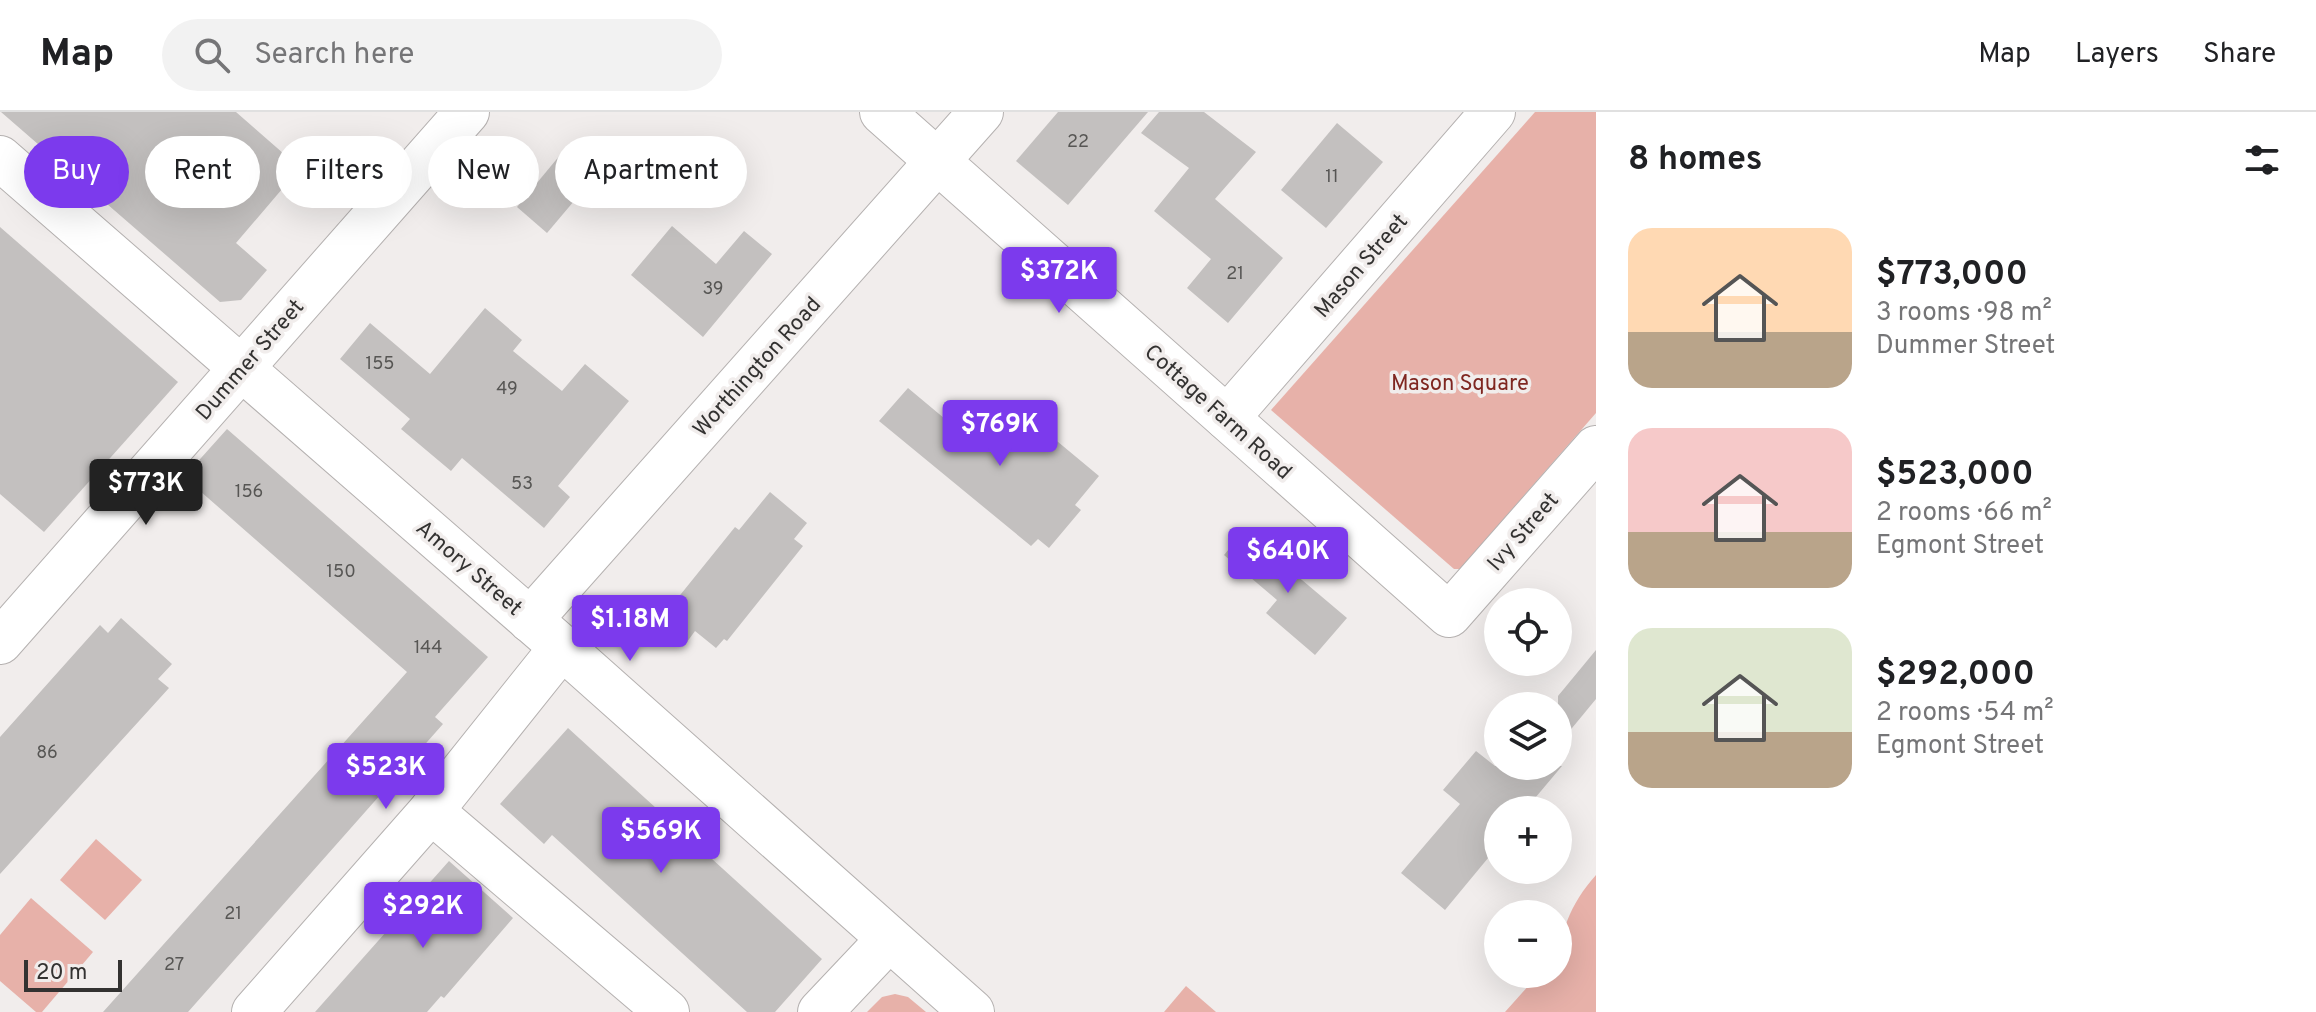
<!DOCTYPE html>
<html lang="en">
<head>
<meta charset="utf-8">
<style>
  body { margin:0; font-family:Overpass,sans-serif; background:#f2f2f2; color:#202124; height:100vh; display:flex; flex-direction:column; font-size:30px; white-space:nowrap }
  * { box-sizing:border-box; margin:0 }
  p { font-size:26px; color:#757577 }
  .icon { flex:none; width:44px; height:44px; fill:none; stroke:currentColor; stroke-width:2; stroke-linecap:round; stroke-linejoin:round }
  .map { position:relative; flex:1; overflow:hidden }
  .side { display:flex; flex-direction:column; background:#fff; width:720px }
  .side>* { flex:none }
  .hud { position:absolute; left:24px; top:24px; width:760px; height:72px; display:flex; gap:16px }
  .fabs { position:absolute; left:1484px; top:476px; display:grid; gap:16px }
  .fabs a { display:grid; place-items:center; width:88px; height:88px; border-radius:50%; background:#fff; box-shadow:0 8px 32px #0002; font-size:40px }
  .scale { position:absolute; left:24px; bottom:20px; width:98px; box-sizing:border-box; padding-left:8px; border:4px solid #333231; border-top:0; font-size:22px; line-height:28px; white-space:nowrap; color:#333231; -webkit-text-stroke:6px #f1edec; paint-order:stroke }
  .price { position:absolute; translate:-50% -68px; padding:0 18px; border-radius:8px; background:#7c3aed; color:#fff; font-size:26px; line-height:52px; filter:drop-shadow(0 2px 4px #0008) }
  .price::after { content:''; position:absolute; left:50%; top:48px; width:24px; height:18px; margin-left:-12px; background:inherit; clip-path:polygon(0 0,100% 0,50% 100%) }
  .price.active { background:#222; color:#fff }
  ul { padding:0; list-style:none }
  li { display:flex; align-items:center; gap:24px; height:200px; padding:0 32px }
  li span { display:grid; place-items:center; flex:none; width:224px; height:160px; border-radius:24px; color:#555 }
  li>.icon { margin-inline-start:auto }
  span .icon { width:96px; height:96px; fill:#fffc; stroke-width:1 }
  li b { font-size:34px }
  h2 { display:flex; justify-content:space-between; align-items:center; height:96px; padding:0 32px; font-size:34px }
  .tag { padding:0 28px; border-radius:36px; background:#fff; box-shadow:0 8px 32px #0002; font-size:28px; line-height:72px }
  .tag.active { background:#7c3aed; color:#fff }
  header { display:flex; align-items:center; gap:48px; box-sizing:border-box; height:112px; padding:0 40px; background:#fff; border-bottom:2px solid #e0e0e0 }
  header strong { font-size:38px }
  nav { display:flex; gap:44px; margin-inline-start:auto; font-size:28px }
  .search { width:560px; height:72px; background:#f2f2f2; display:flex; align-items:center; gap:20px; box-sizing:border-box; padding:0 28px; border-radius:44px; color:#757577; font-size:30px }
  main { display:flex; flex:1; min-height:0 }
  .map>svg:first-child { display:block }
  .green { fill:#e7b1a9 }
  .building { fill:#c3c0bf }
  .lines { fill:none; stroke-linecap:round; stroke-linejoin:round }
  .minor-casing { stroke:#b5b1b0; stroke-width:46 }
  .minor { stroke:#fff; stroke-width:44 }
  .labels { text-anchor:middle; stroke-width:7; stroke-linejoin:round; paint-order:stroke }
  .number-label { font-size:18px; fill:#575654 }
  .street-label { font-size:22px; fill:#333231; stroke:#f1edec }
  .park-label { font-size:22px; fill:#7f2721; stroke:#f1edec }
</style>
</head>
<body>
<header>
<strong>Map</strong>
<div class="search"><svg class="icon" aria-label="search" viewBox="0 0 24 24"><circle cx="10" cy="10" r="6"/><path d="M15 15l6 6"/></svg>Search here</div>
<nav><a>Map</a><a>Layers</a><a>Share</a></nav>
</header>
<main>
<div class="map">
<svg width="1596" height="900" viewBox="0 0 1596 900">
  <rect width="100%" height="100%" fill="#f1edec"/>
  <g class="green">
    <polygon points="1535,0 1596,0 1596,301 1460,457 1454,457 1271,298"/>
    <polygon points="96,727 142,768 105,808 60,768"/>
    <path d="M1596 763V900H1505L1539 862H1558C1558 823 1570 792 1596 763Z"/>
    <polygon points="31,786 93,840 42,900 36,900 0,869 0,823"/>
    <polygon points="1186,874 1216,900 1164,900"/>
    <polygon points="895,882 908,885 926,900 867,900 882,885"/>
  </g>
  <g class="building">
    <polygon points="1,0 236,0 300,56 236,131 267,158 241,188 220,190"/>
    <polygon points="1058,0 1148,0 1068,93 1016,49"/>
    <polygon points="1159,0 1204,0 1256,40 1215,87 1283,146 1228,211 1187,176 1211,147 1154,99 1189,56 1141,21"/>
    <polygon points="1337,11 1383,50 1326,116 1281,78"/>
    <polygon points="570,31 601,57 547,121 517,95"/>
    <polygon points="672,114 716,152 744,119 772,142 703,225 631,163"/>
    <polygon points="0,115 178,270 44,420 0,382"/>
    <polygon points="485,196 522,228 513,239 562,279 585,252 629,289 558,374 570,385 544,416 462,346 451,359 401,317 410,307 340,247 370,211 430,262"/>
    <polygon points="908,276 981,337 1016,295 1099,364 1075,393 1081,398 1049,436 1038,427 1031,434 879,309"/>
    <polygon points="227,317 488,545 435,605 443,612 188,900 103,900 407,560 184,365"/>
    <polygon points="770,380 807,411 794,427 803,434 727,529 724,527 716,536 695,519 687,530 660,508 735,415 739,418"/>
    <polygon points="1244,419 1347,506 1315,543 1266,501 1277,488 1224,443"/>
    <polygon points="121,506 172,552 158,567 169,576 0,762 0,625 100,513 108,521"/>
    <polygon points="1596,538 1596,587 1558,633 1558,584"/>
    <polygon points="568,616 822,847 775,900 747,900 552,723 544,732 500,692"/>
    <polygon points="1476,639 1495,654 1562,654 1525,698 1498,698 1498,734 1445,798 1401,761 1460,692 1443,678"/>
    <polygon points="449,749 513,806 444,886 441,884 427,900 315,900"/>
  </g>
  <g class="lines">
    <defs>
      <g id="minor">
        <polyline points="882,0 1449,503 1596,336"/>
        <polyline points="0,46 573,545 972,900"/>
        <polyline points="1227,306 1493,0"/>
        <polyline points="530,508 981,0"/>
        <polyline points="0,530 467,0"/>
        <polyline points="431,699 667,900"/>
        <polyline points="254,900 431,699 562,535"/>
        <polyline points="820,900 889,827"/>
      </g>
    </defs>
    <use href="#minor" class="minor-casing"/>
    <use href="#minor" class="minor"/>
  </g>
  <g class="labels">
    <g class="number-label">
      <text x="1078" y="35">22</text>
      <text x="1332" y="70">11</text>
      <text x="1235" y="167">21</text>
      <text x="713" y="182">39</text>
      <text x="380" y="257">155</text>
      <text x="507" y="282">49</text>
      <text x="522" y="377">53</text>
      <text x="249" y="385">156</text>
      <text x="341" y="465">150</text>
      <text x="428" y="541">144</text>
      <text x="47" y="646">86</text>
      <text x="233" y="807">21</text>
      <text x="174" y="858">27</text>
    </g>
    <g class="street-label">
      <text transform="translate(1360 153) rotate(-49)" y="8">Mason Street</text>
      <text transform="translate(249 247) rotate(-49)" y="8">Dummer Street</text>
      <text transform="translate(756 254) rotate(-48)" y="8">Worthington Road</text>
      <text transform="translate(1219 299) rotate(42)" y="8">Cottage Farm Road</text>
      <text transform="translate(1522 419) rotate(-49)" y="8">Ivy Street</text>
      <text transform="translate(470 455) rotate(41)" y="8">Amory Street</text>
    </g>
    <g class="park-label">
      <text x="1460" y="278">Mason Square</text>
    </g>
  </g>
</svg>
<div class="fabs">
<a><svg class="icon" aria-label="locate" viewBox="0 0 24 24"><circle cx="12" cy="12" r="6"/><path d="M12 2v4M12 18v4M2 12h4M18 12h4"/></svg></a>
<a><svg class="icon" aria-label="layers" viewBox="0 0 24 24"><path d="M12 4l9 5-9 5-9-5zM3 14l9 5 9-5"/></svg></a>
<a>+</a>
<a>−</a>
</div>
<div class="scale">20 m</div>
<b class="price" style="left:1059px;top:203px">$372K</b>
<b class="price" style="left:1000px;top:356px">$769K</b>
<b class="price active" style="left:146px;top:415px">$773K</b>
<b class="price" style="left:1288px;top:483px">$640K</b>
<b class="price" style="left:630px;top:551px">$1.18M</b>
<b class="price" style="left:386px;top:699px">$523K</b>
<b class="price" style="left:661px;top:763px">$569K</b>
<b class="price" style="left:423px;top:838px">$292K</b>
<div class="hud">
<a class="tag active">Buy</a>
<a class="tag">Rent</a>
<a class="tag">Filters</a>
<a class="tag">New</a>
<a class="tag">Apartment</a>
</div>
</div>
<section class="side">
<h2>8 homes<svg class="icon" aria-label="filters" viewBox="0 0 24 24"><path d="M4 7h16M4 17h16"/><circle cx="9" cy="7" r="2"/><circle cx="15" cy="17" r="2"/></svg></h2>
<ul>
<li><span style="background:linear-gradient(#ffd9b3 65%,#b9a48a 0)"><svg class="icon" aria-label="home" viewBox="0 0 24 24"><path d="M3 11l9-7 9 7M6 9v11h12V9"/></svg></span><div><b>$773,000</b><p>3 rooms · 98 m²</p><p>Dummer Street</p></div></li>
<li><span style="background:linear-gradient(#f6c9c9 65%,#b9a48a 0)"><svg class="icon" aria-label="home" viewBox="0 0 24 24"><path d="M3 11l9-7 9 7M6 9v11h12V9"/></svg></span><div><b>$523,000</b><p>2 rooms · 66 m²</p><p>Egmont Street</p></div></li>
<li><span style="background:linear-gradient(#dfe7d0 65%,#b9a48a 0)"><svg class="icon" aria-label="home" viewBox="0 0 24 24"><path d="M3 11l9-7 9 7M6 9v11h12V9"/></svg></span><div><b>$292,000</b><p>2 rooms · 54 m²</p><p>Egmont Street</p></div></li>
</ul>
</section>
</main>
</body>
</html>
